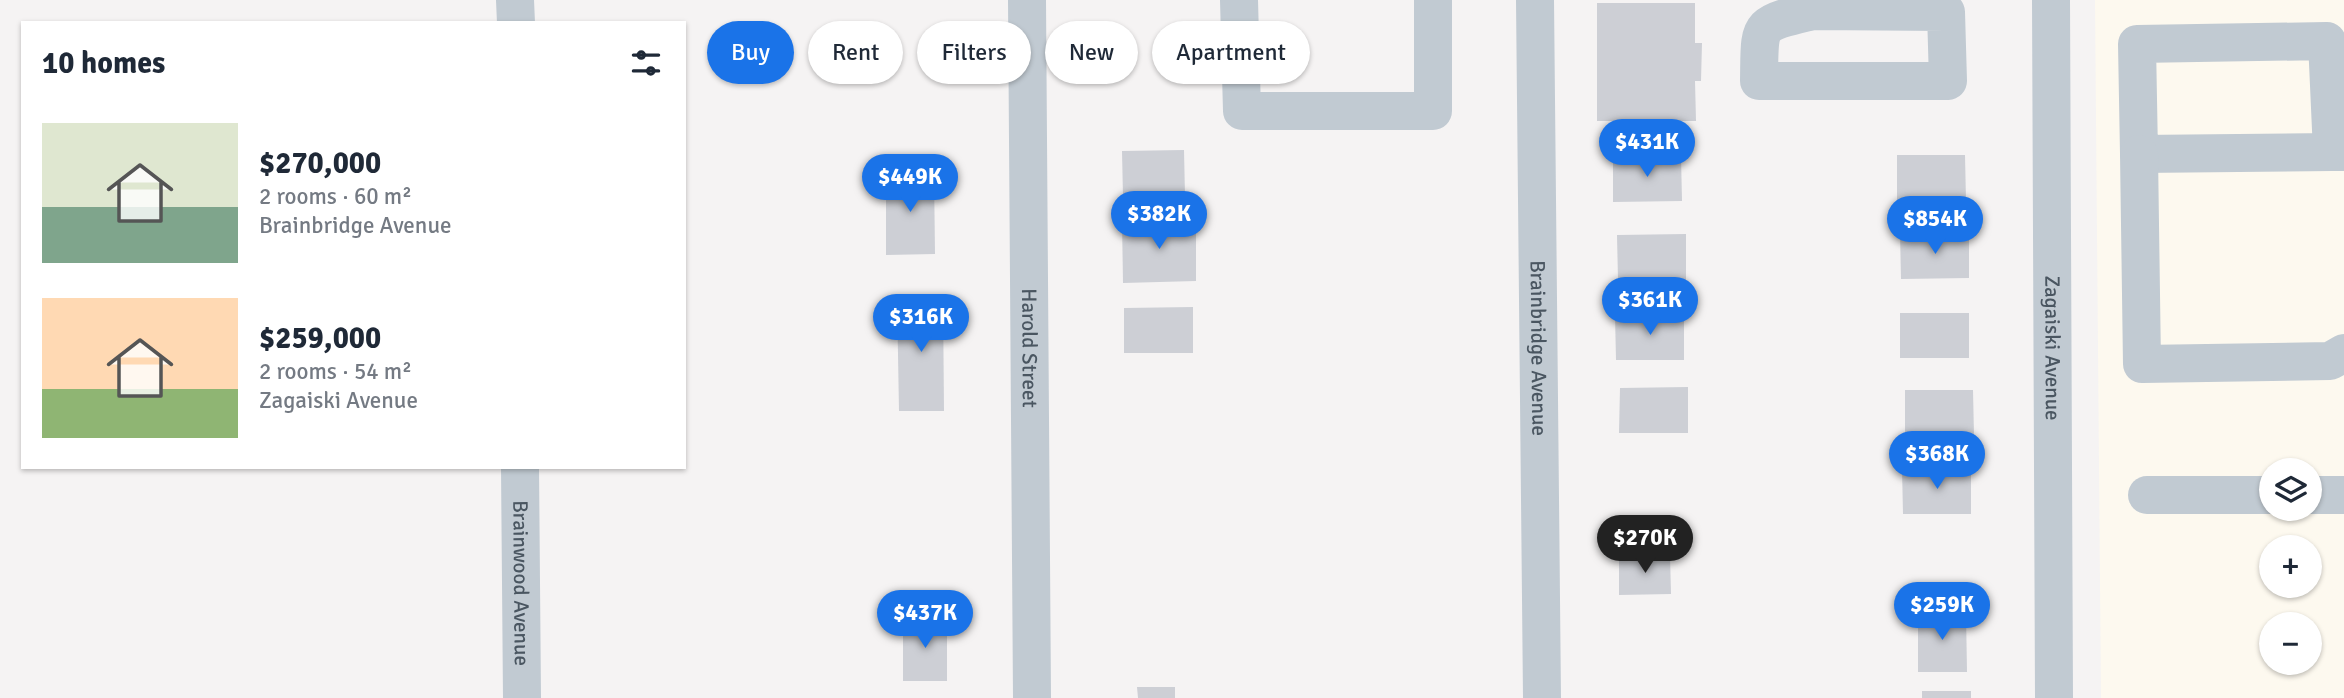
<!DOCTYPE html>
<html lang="en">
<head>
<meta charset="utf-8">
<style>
  body { margin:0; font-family:Signika,sans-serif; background:#f6f6f7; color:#1f2937; height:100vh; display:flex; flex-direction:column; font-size:26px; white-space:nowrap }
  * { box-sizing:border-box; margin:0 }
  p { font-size:23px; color:#747a83 }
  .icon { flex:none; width:38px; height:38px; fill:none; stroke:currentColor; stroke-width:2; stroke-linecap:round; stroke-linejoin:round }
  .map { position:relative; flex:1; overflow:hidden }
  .drawer { position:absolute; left:21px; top:21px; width:665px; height:448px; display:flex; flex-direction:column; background:#fff; border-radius:0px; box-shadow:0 2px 5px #0004 }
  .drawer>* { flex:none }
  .top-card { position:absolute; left:707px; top:21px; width:665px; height:63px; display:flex; gap:14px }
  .controls { position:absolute; left:2259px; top:458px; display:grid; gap:14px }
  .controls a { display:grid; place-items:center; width:63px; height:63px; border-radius:50%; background:#fff; box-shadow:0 2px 5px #0004; font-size:35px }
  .price { position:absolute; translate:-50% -60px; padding:0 16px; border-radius:24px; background:#1a73e8; color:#fff; font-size:23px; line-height:46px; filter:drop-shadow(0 2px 4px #0008) }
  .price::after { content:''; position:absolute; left:50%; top:42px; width:21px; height:16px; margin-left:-10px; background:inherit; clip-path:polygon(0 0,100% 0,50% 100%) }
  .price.active { background:#222; color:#fff }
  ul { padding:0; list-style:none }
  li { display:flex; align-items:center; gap:21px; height:175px; padding:0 21px }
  li span { display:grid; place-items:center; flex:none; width:196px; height:140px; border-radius:0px; color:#555 }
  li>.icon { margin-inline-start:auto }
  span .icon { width:84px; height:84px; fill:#fffc; stroke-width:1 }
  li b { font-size:30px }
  h2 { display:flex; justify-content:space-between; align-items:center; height:84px; padding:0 21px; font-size:30px }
  .chip { padding:0 24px; border-radius:32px; background:#fff; box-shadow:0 2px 5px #0004; font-size:24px; line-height:63px }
  .chip.active { background:#1a73e8; color:#fff }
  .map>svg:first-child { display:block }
  .commercial { fill:#fdf9ef; fill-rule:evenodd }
  .building { fill:#cdcfd5 }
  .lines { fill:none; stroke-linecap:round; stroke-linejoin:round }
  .minor { stroke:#c1cad2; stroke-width:38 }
  .labels { text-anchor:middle; stroke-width:5; stroke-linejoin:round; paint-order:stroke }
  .street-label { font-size:21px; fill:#4a5661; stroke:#fff }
</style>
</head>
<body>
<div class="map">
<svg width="2344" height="698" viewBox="0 0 2344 698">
  <rect width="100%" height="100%" fill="#f5f3f3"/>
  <path class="commercial" d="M2095 0H2344V698H2101ZM2272 471H2310V509H2272ZM2272 548H2310V586H2272ZM2272 625H2310V663H2272Z"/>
  <g class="building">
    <polygon points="1597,3 1695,3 1695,43 1702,43 1701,81 1695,81 1696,121 1597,121"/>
    <polygon points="1184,150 1185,196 1123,197 1122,151"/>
    <polygon points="1897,155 1965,155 1966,201 1897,201"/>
    <polygon points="1613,156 1681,156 1682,201 1613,202"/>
    <polygon points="934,172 935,254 886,255 886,173"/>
    <polygon points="1196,220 1196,281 1123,283 1122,221"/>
    <polygon points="1900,233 1969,233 1969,278 1901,279"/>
    <polygon points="1686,234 1686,280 1618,280 1617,235"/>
    <polygon points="897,298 943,298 944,411 899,411"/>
    <polygon points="1193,307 1193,353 1124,353 1124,308"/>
    <rect x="1900" y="313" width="69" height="45"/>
    <polygon points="1615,315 1684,315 1684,360 1616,360"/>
    <polygon points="1688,387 1688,433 1619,433 1620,388"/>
    <polygon points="1905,390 1973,390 1974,436 1905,436"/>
    <polygon points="1902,468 1971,468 1971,514 1903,514"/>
    <polygon points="1670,555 1671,594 1619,595 1619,556"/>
    <polygon points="1918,612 1966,612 1967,672 1918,672"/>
    <rect x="903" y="620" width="44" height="61"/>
    <polygon points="1137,687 1175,687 1175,698 1138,698"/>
    <rect x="1922" y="691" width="49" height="7"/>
  </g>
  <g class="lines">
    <g class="minor">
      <polyline points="515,0 516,23"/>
      <path id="s1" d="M1027 0 1032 698"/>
      <polyline points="1239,0 1242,111 1433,111 1433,0"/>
      <path id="s2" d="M1535 0 1542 698"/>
      <path id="s3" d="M2051 0 2054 698"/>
      <path d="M1814 11 1946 12 1948 81H1759C1760 23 1755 24 1814 11Z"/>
      <polyline points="2332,152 2327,41 2137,44 2139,154 2332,152 2344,152"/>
      <polyline points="2139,154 2142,364 2330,361 2344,353"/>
      <path id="s4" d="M520 467 522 698"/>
      <polyline points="2147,495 2272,495"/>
      <polyline points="2310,495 2344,495"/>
    </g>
  </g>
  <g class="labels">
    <g class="street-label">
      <text dy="7" stroke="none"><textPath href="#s1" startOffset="348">Harold Street</textPath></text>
      <text dy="7" stroke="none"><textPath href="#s2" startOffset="348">Brainbridge Avenue</textPath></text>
      <text dy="7" stroke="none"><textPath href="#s3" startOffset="348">Zagaiski Avenue</textPath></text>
      <text dy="7" stroke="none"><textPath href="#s4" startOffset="116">Brainwood Avenue</textPath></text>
    </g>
  </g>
</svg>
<div class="controls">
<a><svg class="icon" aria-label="layers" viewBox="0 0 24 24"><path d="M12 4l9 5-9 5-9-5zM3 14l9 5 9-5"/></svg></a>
<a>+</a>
<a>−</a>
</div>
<b class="price" style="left:1647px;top:179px">$431K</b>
<b class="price" style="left:910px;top:214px">$449K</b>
<b class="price" style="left:1159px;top:251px">$382K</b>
<b class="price" style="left:1935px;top:256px">$854K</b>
<b class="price" style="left:1650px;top:337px">$361K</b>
<b class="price" style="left:921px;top:354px">$316K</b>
<b class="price" style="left:1937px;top:491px">$368K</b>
<b class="price active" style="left:1645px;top:575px">$270K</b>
<b class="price" style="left:1942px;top:642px">$259K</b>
<b class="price" style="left:925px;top:650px">$437K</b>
<div class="top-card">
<a class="chip active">Buy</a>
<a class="chip">Rent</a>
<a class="chip">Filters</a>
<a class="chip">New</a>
<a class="chip">Apartment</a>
</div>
<section class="drawer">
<h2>10 homes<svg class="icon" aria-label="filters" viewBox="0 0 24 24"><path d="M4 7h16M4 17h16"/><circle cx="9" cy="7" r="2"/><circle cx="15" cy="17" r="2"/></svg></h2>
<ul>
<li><span style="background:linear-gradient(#dfe7d0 60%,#7fa58c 0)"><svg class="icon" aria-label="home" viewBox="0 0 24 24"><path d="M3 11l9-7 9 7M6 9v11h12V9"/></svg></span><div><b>$270,000</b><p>2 rooms · 60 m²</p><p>Brainbridge Avenue</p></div></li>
<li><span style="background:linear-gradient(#ffd9b3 65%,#8fb573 0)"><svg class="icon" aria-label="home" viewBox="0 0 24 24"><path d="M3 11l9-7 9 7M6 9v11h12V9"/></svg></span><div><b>$259,000</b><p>2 rooms · 54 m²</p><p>Zagaiski Avenue</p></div></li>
</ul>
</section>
</div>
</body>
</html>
